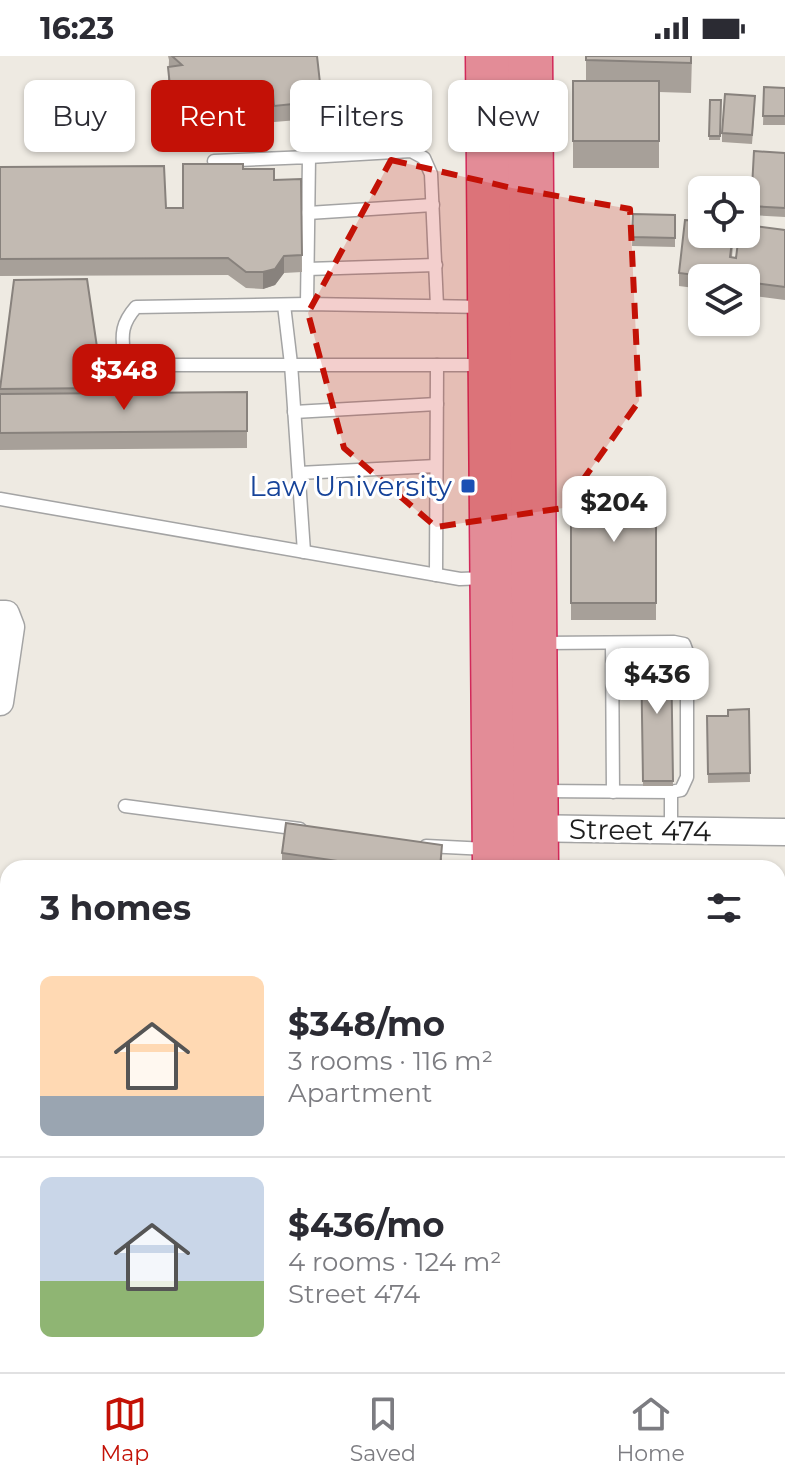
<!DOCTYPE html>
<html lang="en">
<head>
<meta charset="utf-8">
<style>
  body { margin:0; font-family:Montserrat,sans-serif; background:#f2f2f3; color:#2b2b33; height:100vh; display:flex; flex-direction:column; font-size:30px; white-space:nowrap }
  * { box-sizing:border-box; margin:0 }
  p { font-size:26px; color:#7c7c81 }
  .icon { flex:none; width:44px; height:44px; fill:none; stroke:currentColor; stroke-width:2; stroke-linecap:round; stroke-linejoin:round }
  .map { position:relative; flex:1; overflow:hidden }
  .sheet { position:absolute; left:0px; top:804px; width:786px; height:512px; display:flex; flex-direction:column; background:#fff; border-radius:24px 24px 0 0; box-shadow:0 2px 6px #0004 }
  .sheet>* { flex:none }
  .banner { position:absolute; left:24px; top:24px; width:738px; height:72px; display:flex; gap:16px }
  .buttons { position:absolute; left:688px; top:120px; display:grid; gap:16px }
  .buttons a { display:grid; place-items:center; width:72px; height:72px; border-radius:12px; background:#fff; box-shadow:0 2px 6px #0004; font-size:40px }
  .price { position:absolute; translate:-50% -68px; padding:0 18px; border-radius:16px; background:#fff; color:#222; font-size:26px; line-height:52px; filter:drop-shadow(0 2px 4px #0008) }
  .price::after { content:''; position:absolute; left:50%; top:48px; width:24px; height:18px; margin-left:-12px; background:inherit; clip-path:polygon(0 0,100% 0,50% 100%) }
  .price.current { background:#c31106; color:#fff }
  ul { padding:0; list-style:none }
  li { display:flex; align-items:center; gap:24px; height:200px; padding:0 40px }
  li+li { border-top:2px solid #e1e1e2 }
  li span { display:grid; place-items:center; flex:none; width:224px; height:160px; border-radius:12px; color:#555 }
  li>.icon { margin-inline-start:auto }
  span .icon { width:96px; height:96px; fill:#fffc; stroke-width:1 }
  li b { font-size:34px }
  h2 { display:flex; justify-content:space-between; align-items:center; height:96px; padding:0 40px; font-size:34px }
  .chip { padding:0 28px; border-radius:12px; background:#fff; box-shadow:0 2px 6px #0004; font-size:28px; line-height:72px }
  .chip.current { background:#c31106; color:#fff }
  .status { display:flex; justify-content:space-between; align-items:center; height:56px; padding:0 40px; background:#fff; direction:ltr }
  .status svg { height:22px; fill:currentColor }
  .tab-bar { display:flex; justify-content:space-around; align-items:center; height:112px; border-top:2px solid #e1e1e2; background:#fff; font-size:22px; color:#7c7c81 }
  .tab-bar a { display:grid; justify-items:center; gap:4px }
  .tab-bar .current { color:#c31106 }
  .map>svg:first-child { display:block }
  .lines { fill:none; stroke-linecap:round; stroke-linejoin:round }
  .lane-casing { stroke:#a4a4a4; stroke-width:15 }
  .street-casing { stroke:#a4a4a4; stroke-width:29 }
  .secondary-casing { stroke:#5e6f08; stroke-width:39 }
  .highway-casing { stroke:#d2295a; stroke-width:47 }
  .lane { stroke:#fff; stroke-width:12 }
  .street { stroke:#fff; stroke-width:26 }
  .secondary { stroke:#f0f7b7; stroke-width:36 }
  .highway { stroke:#e38c97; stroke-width:44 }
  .wall { fill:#a7a099 }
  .shaded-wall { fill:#88827d }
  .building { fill:#c2bab2; stroke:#88827d; stroke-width:2 }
  .marked { fill:#c31106; fill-opacity:0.2; stroke:#c31106; stroke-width:6; stroke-dasharray:16 10; stroke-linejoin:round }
  .transit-dot { fill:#1a4fb4; stroke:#fff; stroke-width:3 }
  .labels { text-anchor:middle; stroke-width:6; stroke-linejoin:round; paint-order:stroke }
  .transit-label { font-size:28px; fill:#164399; stroke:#fff; text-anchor:end }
  .street-label { font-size:28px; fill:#1d1d1d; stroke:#fff }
</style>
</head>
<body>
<div class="status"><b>16:23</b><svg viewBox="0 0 49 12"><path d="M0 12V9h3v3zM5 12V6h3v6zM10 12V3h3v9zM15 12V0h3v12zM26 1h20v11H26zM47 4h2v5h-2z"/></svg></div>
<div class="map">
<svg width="785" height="1316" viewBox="0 0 785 1316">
  <rect width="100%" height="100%" fill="#eeeae2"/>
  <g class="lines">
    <defs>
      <g id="lane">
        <polyline points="309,101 411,95 424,102 431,118 437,250"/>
        <polyline points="214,105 309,101 307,248"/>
        <polyline points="308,157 433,149"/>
        <polyline points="307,213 436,209"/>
        <polyline points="284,249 291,308 304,496"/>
        <path d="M482 309H138L124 298C121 278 122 267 136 251L307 248 485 251"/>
        <polyline points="294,356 437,348"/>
        <polyline points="299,417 436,410"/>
        <polyline points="0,443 460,523 486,522"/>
        <polyline points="436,519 437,309"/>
        <polyline points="612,587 613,736"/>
        <polyline points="542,735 671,736 681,734 687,721 687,596 684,588 674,586 542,587"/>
        <polyline points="671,736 671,775"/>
        <polyline points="125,750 300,773"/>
        <polyline points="426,790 487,793"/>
        <polyline points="778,852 785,852"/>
        <polyline points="778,1123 785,1123"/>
      </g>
      <g id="street">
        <polyline points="0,558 6,558 11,571 0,646"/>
        <polyline points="522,772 785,776"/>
      </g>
      <g id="secondary">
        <polyline points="0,1229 8,1231"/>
        <polyline points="778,1303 785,1303"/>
      </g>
      <g id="highway">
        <polyline points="488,0 495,812"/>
        <polyline points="530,0 536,812"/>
        <polyline points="499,1308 499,1316"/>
        <polyline points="538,1308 539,1316"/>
      </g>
    </defs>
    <use href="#lane" class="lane-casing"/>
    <use href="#street" class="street-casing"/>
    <use href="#secondary" class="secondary-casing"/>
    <use href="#highway" class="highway-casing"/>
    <use href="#lane" class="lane"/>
    <use href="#street" class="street"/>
    <use href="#secondary" class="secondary"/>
    <use href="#highway" class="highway"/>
  </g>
  <g class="wall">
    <polygon points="168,0 317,0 322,45 322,62 274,66 273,54 251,82 221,58 221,73 173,76 168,27 169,4"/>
    <polygon points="586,0 692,0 691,37 659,36 659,112 573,112 573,25 586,25"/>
    <polygon points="764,31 785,32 785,69 763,69"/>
    <polygon points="710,44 721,44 720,84 709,84"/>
    <polygon points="755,49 752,88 722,86 722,77"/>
    <polygon points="785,97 785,161 751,159 751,150"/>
    <polygon points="0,111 166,152 183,152 243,113 274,124 301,123 302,216 284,217 275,229 263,233 246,232 228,219 0,220"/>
    <polygon points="633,158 675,159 675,191 632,190"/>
    <polygon points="785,174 785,244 746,239 746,222 702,222 702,233 679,230 679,217 734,178 732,201 736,202"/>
    <polygon points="103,332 103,337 247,336 247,392 0,394 0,333"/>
    <rect x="571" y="430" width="85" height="134"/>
    <polygon points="671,594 673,730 643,730 641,595"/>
    <polygon points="749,653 750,726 708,727 707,660 728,660"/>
    <polygon points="282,797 442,802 441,812 296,812 282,810"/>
    <rect x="778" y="861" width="7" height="87"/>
    <rect x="778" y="989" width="7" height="90"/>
  </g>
  <g class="shaded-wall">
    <polygon points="273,37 273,54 251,82 251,66"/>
    <polygon points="284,200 284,217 275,229 263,233 263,216"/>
    <polygon points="8,1046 8,1063 0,1119 0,1102"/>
  </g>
  <g class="building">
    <polygon points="172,0 317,0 322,45 274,50 273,37 251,66 221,41 221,56 173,59 168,11 182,9"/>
    <polygon points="586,0 691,0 691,7 586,4"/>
    <rect x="573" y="25" width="86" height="60"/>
    <polygon points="764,31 785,32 785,60 763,60"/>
    <polygon points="725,38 755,40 752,79 722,77"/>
    <polygon points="710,44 721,44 720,80 709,80"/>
    <polygon points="754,95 785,97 785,152 751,150"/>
    <polygon points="183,108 243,108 243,113 274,113 274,124 301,123 302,199 284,200 275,213 263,216 246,216 228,202 0,203 0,111 164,110 166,152 183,152"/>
    <polygon points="633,158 675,159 675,182 632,181"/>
    <polygon points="685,164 702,165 702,178 733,178 730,201 736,202 739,178 746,178 746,169 785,174 785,231 746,226 746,222 718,222 679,217"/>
    <polygon points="87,223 103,332 0,333 14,224"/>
    <polygon points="247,336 247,375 0,377 0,338"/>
    <rect x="571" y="430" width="85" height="117"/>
    <polygon points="671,594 673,725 643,725 641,595"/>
    <polygon points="749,653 750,717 708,718 707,660 728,660 728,654"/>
    <polygon points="286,767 442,789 440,812 386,812 282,797"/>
    <rect x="778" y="861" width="7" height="71"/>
    <rect x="778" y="989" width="7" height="74"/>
    <polygon points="0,999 8,1000 8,1046 0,1102"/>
    <polygon points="269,1308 339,1308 386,1316 267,1316"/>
  </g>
  <path class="marked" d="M391 104 512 132 630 153 639 345 563 452 436 471 344 392 308 257Z"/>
  <rect class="transit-dot" x="460" y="422" width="16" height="16" rx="4"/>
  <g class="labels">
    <g class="transit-label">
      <text x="452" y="440">Law University</text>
    </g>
    <g class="street-label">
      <text transform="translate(640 774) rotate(1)" y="10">Street 474</text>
    </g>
  </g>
</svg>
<div class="buttons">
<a><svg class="icon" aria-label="locate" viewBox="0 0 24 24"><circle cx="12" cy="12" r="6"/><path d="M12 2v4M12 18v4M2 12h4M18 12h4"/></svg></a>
<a><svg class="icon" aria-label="layers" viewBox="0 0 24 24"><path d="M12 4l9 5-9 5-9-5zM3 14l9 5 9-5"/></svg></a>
</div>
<b class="price current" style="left:124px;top:356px">$348</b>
<b class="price" style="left:614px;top:488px">$204</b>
<b class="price" style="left:657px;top:660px">$436</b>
<div class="banner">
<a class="chip">Buy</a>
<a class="chip current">Rent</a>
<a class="chip">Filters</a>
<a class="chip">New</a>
</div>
<section class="sheet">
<h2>3 homes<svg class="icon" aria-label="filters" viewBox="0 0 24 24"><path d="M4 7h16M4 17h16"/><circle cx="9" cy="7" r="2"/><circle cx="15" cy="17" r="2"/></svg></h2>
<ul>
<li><span style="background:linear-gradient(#ffd9b3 75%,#9aa5b1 0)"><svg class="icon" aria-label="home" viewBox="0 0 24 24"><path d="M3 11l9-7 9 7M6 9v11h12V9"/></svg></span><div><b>$348/mo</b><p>3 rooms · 116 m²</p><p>Apartment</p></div></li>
<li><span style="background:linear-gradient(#c9d6e8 65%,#8fb573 0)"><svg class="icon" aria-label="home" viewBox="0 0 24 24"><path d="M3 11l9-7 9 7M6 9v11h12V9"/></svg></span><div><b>$436/mo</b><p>4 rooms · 124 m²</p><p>Street 474</p></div></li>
</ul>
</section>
</div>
<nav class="tab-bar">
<a class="current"><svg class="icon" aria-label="map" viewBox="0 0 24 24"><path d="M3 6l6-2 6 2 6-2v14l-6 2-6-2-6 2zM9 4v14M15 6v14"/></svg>Map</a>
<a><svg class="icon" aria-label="saved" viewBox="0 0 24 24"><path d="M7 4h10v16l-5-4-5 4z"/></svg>Saved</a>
<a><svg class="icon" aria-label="home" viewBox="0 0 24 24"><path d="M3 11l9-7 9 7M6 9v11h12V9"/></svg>Home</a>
</nav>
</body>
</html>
